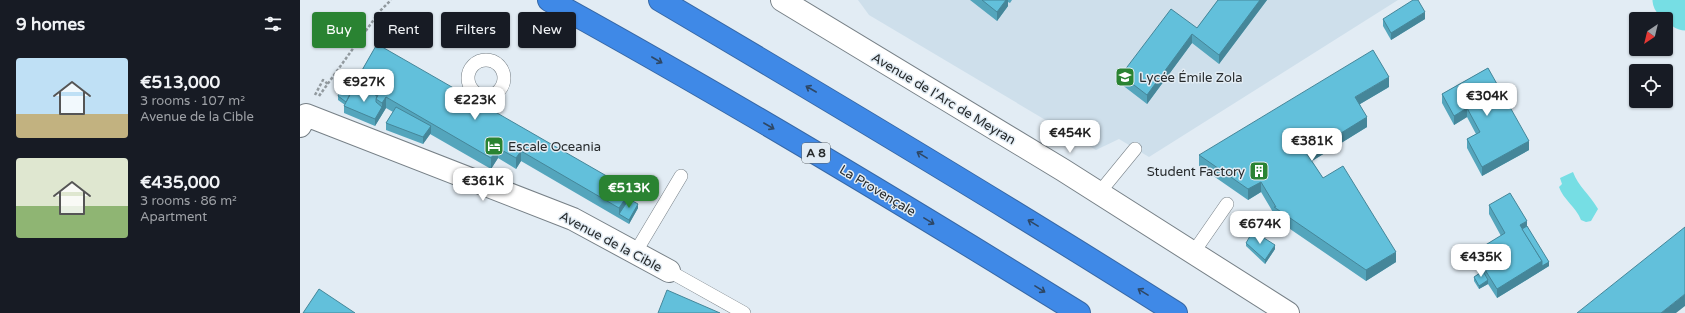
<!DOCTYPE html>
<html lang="en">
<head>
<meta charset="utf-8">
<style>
  body { margin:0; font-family:"Varela Round",sans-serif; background:#20242c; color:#f1f3f6; height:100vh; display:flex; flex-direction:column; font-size:15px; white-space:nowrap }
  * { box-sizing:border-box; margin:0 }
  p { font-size:13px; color:#9ea1a6 }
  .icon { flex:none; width:22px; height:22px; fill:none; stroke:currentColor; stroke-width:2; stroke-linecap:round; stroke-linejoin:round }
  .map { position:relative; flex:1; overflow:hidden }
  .sheet { display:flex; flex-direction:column; background:#171b24; width:300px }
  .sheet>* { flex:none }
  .banner { position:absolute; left:12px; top:12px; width:380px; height:36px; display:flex; gap:8px }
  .needle { width:26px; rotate:215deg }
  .controls { position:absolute; left:1329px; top:12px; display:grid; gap:8px }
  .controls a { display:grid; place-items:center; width:44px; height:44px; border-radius:4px; background:#171b24; box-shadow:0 1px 3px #0004; font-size:20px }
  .price { position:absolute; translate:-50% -34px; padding:0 9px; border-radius:8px; background:#fff; color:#222; font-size:13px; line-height:26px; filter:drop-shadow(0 1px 2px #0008) }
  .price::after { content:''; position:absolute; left:50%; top:24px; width:12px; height:9px; margin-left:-6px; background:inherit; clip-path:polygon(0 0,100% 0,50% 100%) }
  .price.active { background:#2a8332; color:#fff }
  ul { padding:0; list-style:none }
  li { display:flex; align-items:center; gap:12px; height:100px; padding:0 16px }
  li span { display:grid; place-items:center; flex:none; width:112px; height:80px; border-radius:4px; color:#555 }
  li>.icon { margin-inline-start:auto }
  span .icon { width:48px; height:48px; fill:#fffc; stroke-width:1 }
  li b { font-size:17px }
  h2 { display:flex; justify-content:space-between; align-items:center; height:48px; padding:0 16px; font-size:17px }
  .tag { padding:0 14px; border-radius:4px; background:#171b24; box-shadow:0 1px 3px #0004; font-size:14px; line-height:36px }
  .tag.active { background:#2a8332; color:#fff }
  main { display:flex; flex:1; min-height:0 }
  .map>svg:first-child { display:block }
  .built { fill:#cedfeb }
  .water { fill:#76dee4 }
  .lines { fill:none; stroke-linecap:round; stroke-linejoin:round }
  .river { stroke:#76dee4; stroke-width:39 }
  .service-casing { stroke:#778087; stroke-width:14 }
  .minor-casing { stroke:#778087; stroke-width:24 }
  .secondary-casing { stroke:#778087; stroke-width:24 }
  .motorway-casing { stroke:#3768a6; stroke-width:24 }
  .path { stroke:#91999e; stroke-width:2.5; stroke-dasharray:3 2; stroke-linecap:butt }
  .service { stroke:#fff; stroke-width:13 }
  .minor { stroke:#fff; stroke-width:22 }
  .secondary { stroke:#fff; stroke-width:22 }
  .motorway { stroke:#3f89e7; stroke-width:22 }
  .wall { fill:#54a5bc }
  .shaded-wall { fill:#458699 }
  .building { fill:#62c0db; stroke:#458699 }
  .oneway { stroke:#2e4765 }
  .labels { text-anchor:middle; stroke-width:3; stroke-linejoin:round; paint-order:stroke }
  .shield { fill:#e2ecf4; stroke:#5f6569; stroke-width:1 }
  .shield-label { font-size:12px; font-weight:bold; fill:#272b2d }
  .poi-label { font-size:13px; fill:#272b2d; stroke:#e2ecf4; text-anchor:start }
  .street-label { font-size:13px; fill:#272b2d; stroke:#e2ecf4 }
</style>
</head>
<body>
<main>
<section class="sheet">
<h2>9 homes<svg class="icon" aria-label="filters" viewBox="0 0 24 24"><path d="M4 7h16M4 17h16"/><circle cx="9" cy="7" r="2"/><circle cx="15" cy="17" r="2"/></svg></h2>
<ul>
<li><span style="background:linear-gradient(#bfe0f5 70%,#c2b280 0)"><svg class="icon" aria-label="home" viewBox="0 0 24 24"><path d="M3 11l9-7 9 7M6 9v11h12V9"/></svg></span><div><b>€513,000</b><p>3 rooms · 107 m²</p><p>Avenue de la Cible</p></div></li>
<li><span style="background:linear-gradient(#dfe7d0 60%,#8fb573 0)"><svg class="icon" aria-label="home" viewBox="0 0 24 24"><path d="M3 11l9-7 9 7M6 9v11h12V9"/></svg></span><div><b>€435,000</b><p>3 rooms · 86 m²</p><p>Apartment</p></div></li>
</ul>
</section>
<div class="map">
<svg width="1385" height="313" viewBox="0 0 1385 313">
  <rect width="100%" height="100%" fill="#e2ecf4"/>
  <polygon class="built" points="558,0 1098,0 849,157 819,139 796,150 569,15"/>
  <path class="water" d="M1273 172C1278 186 1290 195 1298 209L1291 221 1286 222 1281 220C1276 207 1263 199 1259 187L1262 184 1260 178Z"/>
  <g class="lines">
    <polyline class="river" points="1372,0 1385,11"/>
    <defs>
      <g id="service">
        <circle cx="186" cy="78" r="18"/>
        <polyline points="799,193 835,149"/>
        <polyline points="335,253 381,176"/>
        <polyline points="893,253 927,204"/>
        <polyline points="369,271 444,313"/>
      </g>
      <polyline id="minor" points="0,126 6,115 273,219 369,271"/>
      <polyline id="secondary" points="482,0 763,170 988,313"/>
      <g id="motorway">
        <path d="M249 0C429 99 605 205 779 313"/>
        <path d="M360 0C533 102 706 205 876 313"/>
      </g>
    </defs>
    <use href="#service" class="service-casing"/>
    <use href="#minor" class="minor-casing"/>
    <use href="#secondary" class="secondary-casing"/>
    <use href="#motorway" class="motorway-casing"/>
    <g class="path">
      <polyline points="15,95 23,80 28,84"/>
      <polyline points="19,96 80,11 91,0"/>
    </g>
    <use href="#service" class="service"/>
    <use href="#minor" class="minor"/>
    <use href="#secondary" class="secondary"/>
    <use href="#motorway" class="motorway"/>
  </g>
  <g class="wall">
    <polygon points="670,0 712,0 710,3 708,2 708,6 697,21"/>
    <polygon points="918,0 967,0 919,64 892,43 847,104 821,84 821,75 897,28"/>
    <polygon points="1083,19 1125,19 1091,40 1083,26"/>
    <polygon points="77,44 331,200 338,208 329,224 221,161 216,169 198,158 191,169 130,134 123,144 86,130 86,123 93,112 86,108 75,126 44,113 44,106 45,105 38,100 38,96 50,94 53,89 53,86"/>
    <polygon points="1188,68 1229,150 1182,176 1167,148 1167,139 1176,134 1167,117 1154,125 1142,103 1142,94"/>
    <polygon points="1089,87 1060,104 1067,127 1012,161 1023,178 1096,262 1066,281 974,218 974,214 961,192 948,200 899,166 899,155"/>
    <polygon points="1189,205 1227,226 1249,266 1197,298 1188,284 1179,289 1174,281 1174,277 1181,272 1174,261 1174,252 1201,236 1189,214"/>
    <polygon points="946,243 975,249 965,264 946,246"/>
  </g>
  <g class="shaded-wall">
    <polygon points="706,0 708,0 708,6 697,21 697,12"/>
    <polygon points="960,0 967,0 919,64 919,55"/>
    <polygon points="1125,12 1125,19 1091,40 1091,33"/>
    <polygon points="892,34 892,43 847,104 847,95"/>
    <polygon points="1089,77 1089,87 1055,107 1055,97"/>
    <polygon points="62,84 62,94 59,100 59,89"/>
    <polygon points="86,97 86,108 75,126 75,119 82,107 82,103"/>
    <polygon points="1167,108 1167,117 1154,125 1154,116"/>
    <polygon points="1067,117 1067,127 1007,164 1007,154"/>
    <polygon points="131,126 131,133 123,144 123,137"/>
    <polygon points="1229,141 1229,150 1182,176 1182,167"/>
    <polygon points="198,148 198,158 191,169 191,158"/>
    <polygon points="221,151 221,161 216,169 216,158"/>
    <polygon points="961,182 961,192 948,200 948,189"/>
    <polygon points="331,190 331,200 319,214 319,208"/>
    <polygon points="338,204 338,208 329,224 329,220"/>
    <polygon points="1227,221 1227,230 1222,233 1220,225"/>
    <polygon points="975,245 975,249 965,264 965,260"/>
    <polygon points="1096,252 1096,262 1066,281 1066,270"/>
    <polygon points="1242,261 1249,262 1249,266 1197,298 1197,289"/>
    <polygon points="1188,280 1188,284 1179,289 1179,286"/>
    <polygon points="1385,294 1385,306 1376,313 1361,313"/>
  </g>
  <g class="building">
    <polygon points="682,0 706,0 697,12"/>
    <polygon points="918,0 960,0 919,55 892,34 847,95 821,75 871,9 897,28"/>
    <polygon points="1113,0 1118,0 1125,12 1091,33 1083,19"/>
    <polygon points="77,44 331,190 319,208 221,151 216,158 198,148 191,158 86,97 82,103 76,99 79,93 62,84 59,89 53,86"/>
    <polygon points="1073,50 1089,77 1055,97 1067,117 1007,154 1023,178 1043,166 1096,252 1066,270 974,207 976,207 961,182 948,189 899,155"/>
    <polygon points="1188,68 1229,141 1182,167 1167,139 1180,132 1167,108 1154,116 1142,94"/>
    <polygon points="62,87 77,96 76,99 76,102 82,107 75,119 44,106 53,89 59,93"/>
    <polygon points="41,89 50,94 46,102 38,96"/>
    <polygon points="96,107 131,126 123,137 86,123"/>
    <polygon points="1210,193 1227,221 1220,225 1242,261 1197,289 1174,252 1205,233 1189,205"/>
    <polygon points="329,199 338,204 329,220 319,214"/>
    <polygon points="1227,226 1249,262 1242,266 1242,261 1222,229"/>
    <polygon points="1385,227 1385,294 1361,313 1277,313"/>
    <polygon points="953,231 975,245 965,260 946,243"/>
    <polygon points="1183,271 1188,280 1179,286 1174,277"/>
    <polygon points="19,289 55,313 3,313"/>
    <polygon points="367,290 420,313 358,313"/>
  </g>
  <defs><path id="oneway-shaft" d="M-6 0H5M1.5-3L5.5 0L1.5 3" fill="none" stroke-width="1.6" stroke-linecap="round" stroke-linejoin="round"/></defs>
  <g class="oneway">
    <use href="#oneway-shaft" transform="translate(357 60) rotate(30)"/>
    <use href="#oneway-shaft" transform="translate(511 89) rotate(-150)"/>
    <use href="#oneway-shaft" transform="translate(469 126) rotate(30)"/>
    <use href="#oneway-shaft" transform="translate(622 155) rotate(-149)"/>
    <use href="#oneway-shaft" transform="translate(629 221) rotate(31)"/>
    <use href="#oneway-shaft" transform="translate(733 223) rotate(-149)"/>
    <use href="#oneway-shaft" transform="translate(740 289) rotate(32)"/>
    <use href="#oneway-shaft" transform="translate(843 292) rotate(-148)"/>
  </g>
  <defs>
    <symbol id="school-square" viewBox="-11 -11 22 22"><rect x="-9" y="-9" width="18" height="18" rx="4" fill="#2a8332" stroke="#e2ecf4"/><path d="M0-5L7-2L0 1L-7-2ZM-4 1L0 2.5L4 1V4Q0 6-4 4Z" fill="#fff"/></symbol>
    <symbol id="hotel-square" viewBox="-11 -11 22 22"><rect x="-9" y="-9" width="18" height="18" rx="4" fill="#2a8332" stroke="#e2ecf4"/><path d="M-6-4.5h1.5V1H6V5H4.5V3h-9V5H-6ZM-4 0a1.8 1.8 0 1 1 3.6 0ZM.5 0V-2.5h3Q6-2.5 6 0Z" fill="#fff"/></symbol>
    <symbol id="building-square" viewBox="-11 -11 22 22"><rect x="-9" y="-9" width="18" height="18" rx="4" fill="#2a8332" stroke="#e2ecf4"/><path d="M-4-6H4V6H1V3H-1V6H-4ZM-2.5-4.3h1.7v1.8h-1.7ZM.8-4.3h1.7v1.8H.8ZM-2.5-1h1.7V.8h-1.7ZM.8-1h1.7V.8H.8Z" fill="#fff"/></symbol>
  </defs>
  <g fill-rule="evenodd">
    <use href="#school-square" x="814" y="66" width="22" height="22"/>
    <use href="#hotel-square" x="183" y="135" width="22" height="22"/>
    <use href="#building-square" x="948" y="160" width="22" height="22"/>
  </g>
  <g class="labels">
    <rect class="shield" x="502" y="143" width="28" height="20" rx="3"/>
    <g class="shield-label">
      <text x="516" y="157">A 8</text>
    </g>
    <g class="poi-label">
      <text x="839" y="82">Lycée Émile Zola</text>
      <text x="208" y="151">Escale Oceania</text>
      <text x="945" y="176" text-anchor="end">Student Factory</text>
    </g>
    <g class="street-label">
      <text transform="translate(644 98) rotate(31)" y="5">Avenue de l'Arc de Meyran</text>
      <text transform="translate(578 190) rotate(31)" y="5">La Provençale</text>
      <text transform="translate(311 241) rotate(28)" y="5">Avenue de la Cible</text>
    </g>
  </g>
</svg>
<div class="controls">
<a><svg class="needle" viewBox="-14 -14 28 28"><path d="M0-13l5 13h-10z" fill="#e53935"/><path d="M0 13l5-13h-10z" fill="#9ea1a6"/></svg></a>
<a><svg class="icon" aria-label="locate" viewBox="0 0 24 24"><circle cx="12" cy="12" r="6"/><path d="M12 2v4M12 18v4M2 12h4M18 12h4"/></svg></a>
</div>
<b class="price" style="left:64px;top:103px">€927K</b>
<b class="price" style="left:1187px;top:117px">€304K</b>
<b class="price" style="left:175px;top:121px">€223K</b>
<b class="price" style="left:770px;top:154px">€454K</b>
<b class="price" style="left:1012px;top:162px">€381K</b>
<b class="price" style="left:183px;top:202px">€361K</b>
<b class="price active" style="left:329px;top:209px">€513K</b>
<b class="price" style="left:960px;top:245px">€674K</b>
<b class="price" style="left:1181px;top:278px">€435K</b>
<div class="banner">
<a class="tag active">Buy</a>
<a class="tag">Rent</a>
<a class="tag">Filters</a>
<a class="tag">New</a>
</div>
</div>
</main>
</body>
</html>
